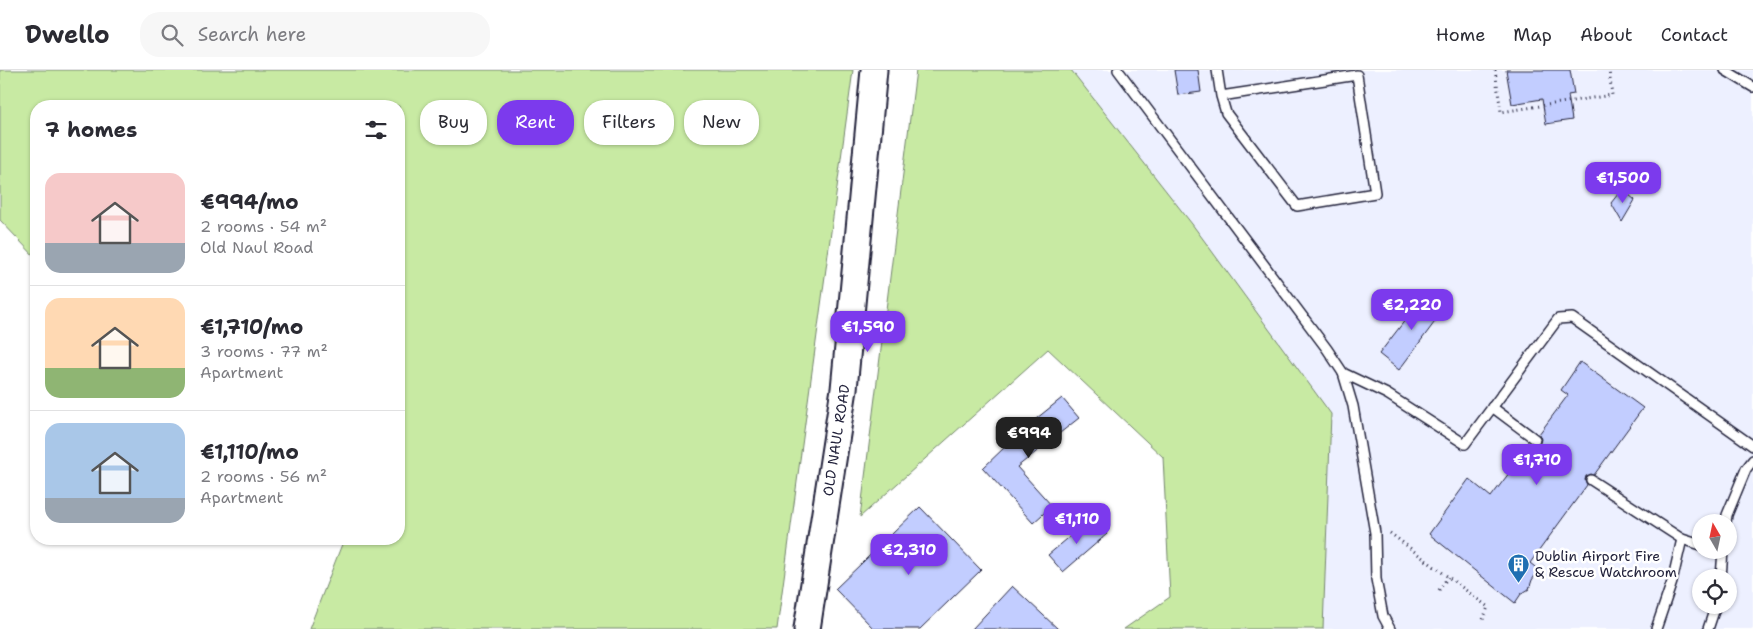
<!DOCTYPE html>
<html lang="en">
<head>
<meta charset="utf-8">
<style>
  body { margin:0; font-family:"Shantell Sans",sans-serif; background:#f7f7f7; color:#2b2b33; height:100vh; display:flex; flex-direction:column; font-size:19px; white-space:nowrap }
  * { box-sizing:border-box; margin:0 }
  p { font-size:16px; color:#7c7c81 }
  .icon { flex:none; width:28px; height:28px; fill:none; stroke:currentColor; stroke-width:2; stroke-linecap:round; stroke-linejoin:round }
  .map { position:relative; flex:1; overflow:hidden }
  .sheet { position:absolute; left:30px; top:30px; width:375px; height:445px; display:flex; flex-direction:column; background:#fff; border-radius:20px; box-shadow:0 1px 4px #0004 }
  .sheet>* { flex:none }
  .banner { position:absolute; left:420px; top:30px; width:475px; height:45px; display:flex; gap:10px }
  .needle { width:32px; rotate:351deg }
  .tools { position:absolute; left:1692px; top:444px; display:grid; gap:10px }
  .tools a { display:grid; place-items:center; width:45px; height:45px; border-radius:50%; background:#fff; box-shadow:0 1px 4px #0004; font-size:25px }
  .price { position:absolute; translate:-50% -42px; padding:0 11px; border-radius:10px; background:#7c3aed; color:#fff; font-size:16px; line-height:32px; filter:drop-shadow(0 1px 2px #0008) }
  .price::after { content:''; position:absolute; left:50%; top:30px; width:15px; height:11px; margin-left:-8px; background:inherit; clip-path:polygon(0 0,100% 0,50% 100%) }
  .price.on { background:#222; color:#fff }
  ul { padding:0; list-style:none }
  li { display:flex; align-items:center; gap:15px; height:125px; padding:0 15px }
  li+li { border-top:1px solid #e1e1e2 }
  li span { display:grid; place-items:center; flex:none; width:140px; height:100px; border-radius:15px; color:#555 }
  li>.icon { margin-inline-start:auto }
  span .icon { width:60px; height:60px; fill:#fffc; stroke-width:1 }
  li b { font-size:21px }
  h2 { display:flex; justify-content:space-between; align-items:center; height:60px; padding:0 15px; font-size:21px }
  .pill { padding:0 18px; border-radius:20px; background:#fff; box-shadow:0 1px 4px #0004; font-size:18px; line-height:45px }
  .pill.on { background:#7c3aed; color:#fff }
  header { display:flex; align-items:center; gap:30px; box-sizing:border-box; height:70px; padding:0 25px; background:#fff; border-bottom:1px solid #e1e1e2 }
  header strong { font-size:24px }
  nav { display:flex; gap:28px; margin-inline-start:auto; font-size:18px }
  .search { width:350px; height:45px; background:#f7f7f7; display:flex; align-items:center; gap:12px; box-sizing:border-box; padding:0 18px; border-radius:20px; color:#7c7c81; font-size:19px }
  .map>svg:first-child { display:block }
  .built { fill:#edf0ff; fill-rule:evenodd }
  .green { fill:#c8eaa3; stroke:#75866f }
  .building { fill:#c2cdff; stroke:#22223b }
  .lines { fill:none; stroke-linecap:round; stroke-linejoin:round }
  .service-casing { stroke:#22223b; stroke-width:12 }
  .secondary-casing { stroke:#22223b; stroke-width:29 }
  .path { stroke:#22223b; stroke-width:3; stroke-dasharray:1 4; stroke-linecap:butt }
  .service { stroke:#fff; stroke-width:9 }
  .secondary { stroke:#fff; stroke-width:25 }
  .labels { text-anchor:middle; stroke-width:5; stroke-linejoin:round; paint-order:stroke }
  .street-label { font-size:14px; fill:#22223b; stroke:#fff }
  .poi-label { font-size:14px; fill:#22223b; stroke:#fff; text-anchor:start }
</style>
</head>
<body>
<header>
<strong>Dwello</strong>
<div class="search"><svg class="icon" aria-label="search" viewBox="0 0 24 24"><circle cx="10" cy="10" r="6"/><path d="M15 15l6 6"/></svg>Search here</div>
<nav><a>Home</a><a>Map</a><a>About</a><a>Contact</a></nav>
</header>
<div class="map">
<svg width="1753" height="559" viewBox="0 0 1753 559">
  <rect width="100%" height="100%" fill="#fff"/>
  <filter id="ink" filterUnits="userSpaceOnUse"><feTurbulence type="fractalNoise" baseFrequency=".02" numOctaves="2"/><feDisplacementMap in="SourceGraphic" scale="10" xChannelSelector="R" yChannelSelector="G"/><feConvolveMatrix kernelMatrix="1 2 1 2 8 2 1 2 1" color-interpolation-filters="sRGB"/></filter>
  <g filter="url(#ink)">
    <path class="built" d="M1071 0H1753V559H1323L1331 344 1192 154ZM1701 452H1729V480H1701ZM1701 508H1729V535H1701Z"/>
    <g class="green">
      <polygon points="0,0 853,0 777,559 309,559 344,469 399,469 399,36 36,36 36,188 0,150"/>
      <polygon points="916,0 1071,0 1192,154 1331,344 1323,559 1124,559 1170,527 1163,387 1048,279 860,447"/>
    </g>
    <g class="building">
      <polygon points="1174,0 1198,0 1201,22 1178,25"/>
      <polygon points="1506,0 1570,0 1574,24 1568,25 1572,50 1546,54 1542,29 1512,34"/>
      <polygon points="1622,119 1635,130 1622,152 1611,133"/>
      <polygon points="1426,223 1446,237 1399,300 1379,284"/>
      <polygon points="1580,292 1643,338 1594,405 1591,404 1586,406 1585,410 1587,415 1530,493 1539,500 1532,510 1529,519 1521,524 1515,533 1429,464 1469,409 1491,427 1531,374 1535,375 1540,373 1541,369 1539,364 1568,325 1561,320"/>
      <polygon points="1062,328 1079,348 1017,397 1052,436 1033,453 983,398 1007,375 1006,373"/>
      <polygon points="920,437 981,500 920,559 874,559 835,519"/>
      <polygon points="1092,448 1107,464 1063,502 1048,485"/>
      <polygon points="1012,516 1058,559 972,559"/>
    </g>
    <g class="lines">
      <defs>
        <g id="service">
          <polyline points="1118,0 1327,279 1343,303"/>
          <polyline points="1217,0 1221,26 1226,43 1297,136 1375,123 1357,5 1221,26"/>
          <polyline points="1725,0 1753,17"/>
          <polyline points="1492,337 1535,369"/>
          <polyline points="1591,410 1682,469 1701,475"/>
          <polyline points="1726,452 1727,445 1746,399 1753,390"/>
          <polyline points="1721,508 1723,480"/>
          <polyline points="1390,559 1383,546 1376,509 1375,463 1353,336 1343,303 1387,324 1465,374 1558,249 1572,248 1753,376"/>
          <polyline points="1656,559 1672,512 1682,469"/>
          <polyline points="1708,559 1716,535"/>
        </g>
        <g id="secondary">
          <path id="s1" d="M807 559 844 319 874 0"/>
        </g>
      </defs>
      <use href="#service" class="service-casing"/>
      <use href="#secondary" class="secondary-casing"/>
      <g class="path">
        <polyline points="1495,0 1501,42 1612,25 1609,0"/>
        <polyline points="1390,463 1488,537 1482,552"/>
        <polyline points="1439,520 1448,507"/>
      </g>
      <use href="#service" class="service"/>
      <use href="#secondary" class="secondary"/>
    </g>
  </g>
  <defs>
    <symbol id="building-pin" viewBox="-11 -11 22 30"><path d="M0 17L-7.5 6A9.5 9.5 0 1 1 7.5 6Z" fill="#1f6fb2" stroke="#fff"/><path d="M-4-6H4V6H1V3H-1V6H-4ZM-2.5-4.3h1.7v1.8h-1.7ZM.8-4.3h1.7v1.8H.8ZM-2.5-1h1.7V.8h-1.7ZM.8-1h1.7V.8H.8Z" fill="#fff"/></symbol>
  </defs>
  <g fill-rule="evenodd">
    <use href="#building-pin" x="1506" y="482" width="25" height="34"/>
  </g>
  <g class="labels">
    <g class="street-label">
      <text dy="5" stroke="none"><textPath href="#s1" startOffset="191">OLD NAUL ROAD</textPath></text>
    </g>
    <g class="poi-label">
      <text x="1535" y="491">Dublin Airport Fire<tspan x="1535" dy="16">&amp; Rescue Watchroom</tspan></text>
    </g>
  </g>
</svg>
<div class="tools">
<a><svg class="needle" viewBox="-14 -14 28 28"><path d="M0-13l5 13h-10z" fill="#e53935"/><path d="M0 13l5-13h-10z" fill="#7c7c81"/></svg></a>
<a><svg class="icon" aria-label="locate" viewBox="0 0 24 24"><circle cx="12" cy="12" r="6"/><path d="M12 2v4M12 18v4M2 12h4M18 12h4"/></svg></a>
</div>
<b class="price" style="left:1623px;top:134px">€1,500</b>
<b class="price" style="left:1412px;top:261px">€2,220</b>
<b class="price" style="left:868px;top:283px">€1,590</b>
<b class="price on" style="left:1029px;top:389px">€994</b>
<b class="price" style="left:1537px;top:416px">€1,710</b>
<b class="price" style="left:1077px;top:475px">€1,110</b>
<b class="price" style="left:909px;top:506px">€2,310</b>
<div class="banner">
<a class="pill">Buy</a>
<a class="pill on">Rent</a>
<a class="pill">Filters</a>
<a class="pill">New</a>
</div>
<section class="sheet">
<h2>7 homes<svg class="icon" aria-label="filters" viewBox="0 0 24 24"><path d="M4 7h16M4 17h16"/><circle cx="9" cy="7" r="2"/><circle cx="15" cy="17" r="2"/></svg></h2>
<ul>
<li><span style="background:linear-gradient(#f6c9c9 70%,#9aa5b1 0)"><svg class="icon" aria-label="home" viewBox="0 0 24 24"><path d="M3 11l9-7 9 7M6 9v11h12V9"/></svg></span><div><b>€994/mo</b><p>2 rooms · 54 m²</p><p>Old Naul Road</p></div></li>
<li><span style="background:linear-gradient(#ffd9b3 70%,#8fb573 0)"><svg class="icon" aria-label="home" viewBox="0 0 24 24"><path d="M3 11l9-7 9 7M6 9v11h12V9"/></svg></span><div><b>€1,710/mo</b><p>3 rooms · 77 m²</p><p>Apartment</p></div></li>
<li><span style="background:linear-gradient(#a9c7e8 75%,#9aa5b1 0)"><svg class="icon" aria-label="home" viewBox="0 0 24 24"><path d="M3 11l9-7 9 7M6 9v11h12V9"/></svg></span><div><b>€1,110/mo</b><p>2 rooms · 56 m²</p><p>Apartment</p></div></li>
</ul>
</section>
</div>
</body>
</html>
